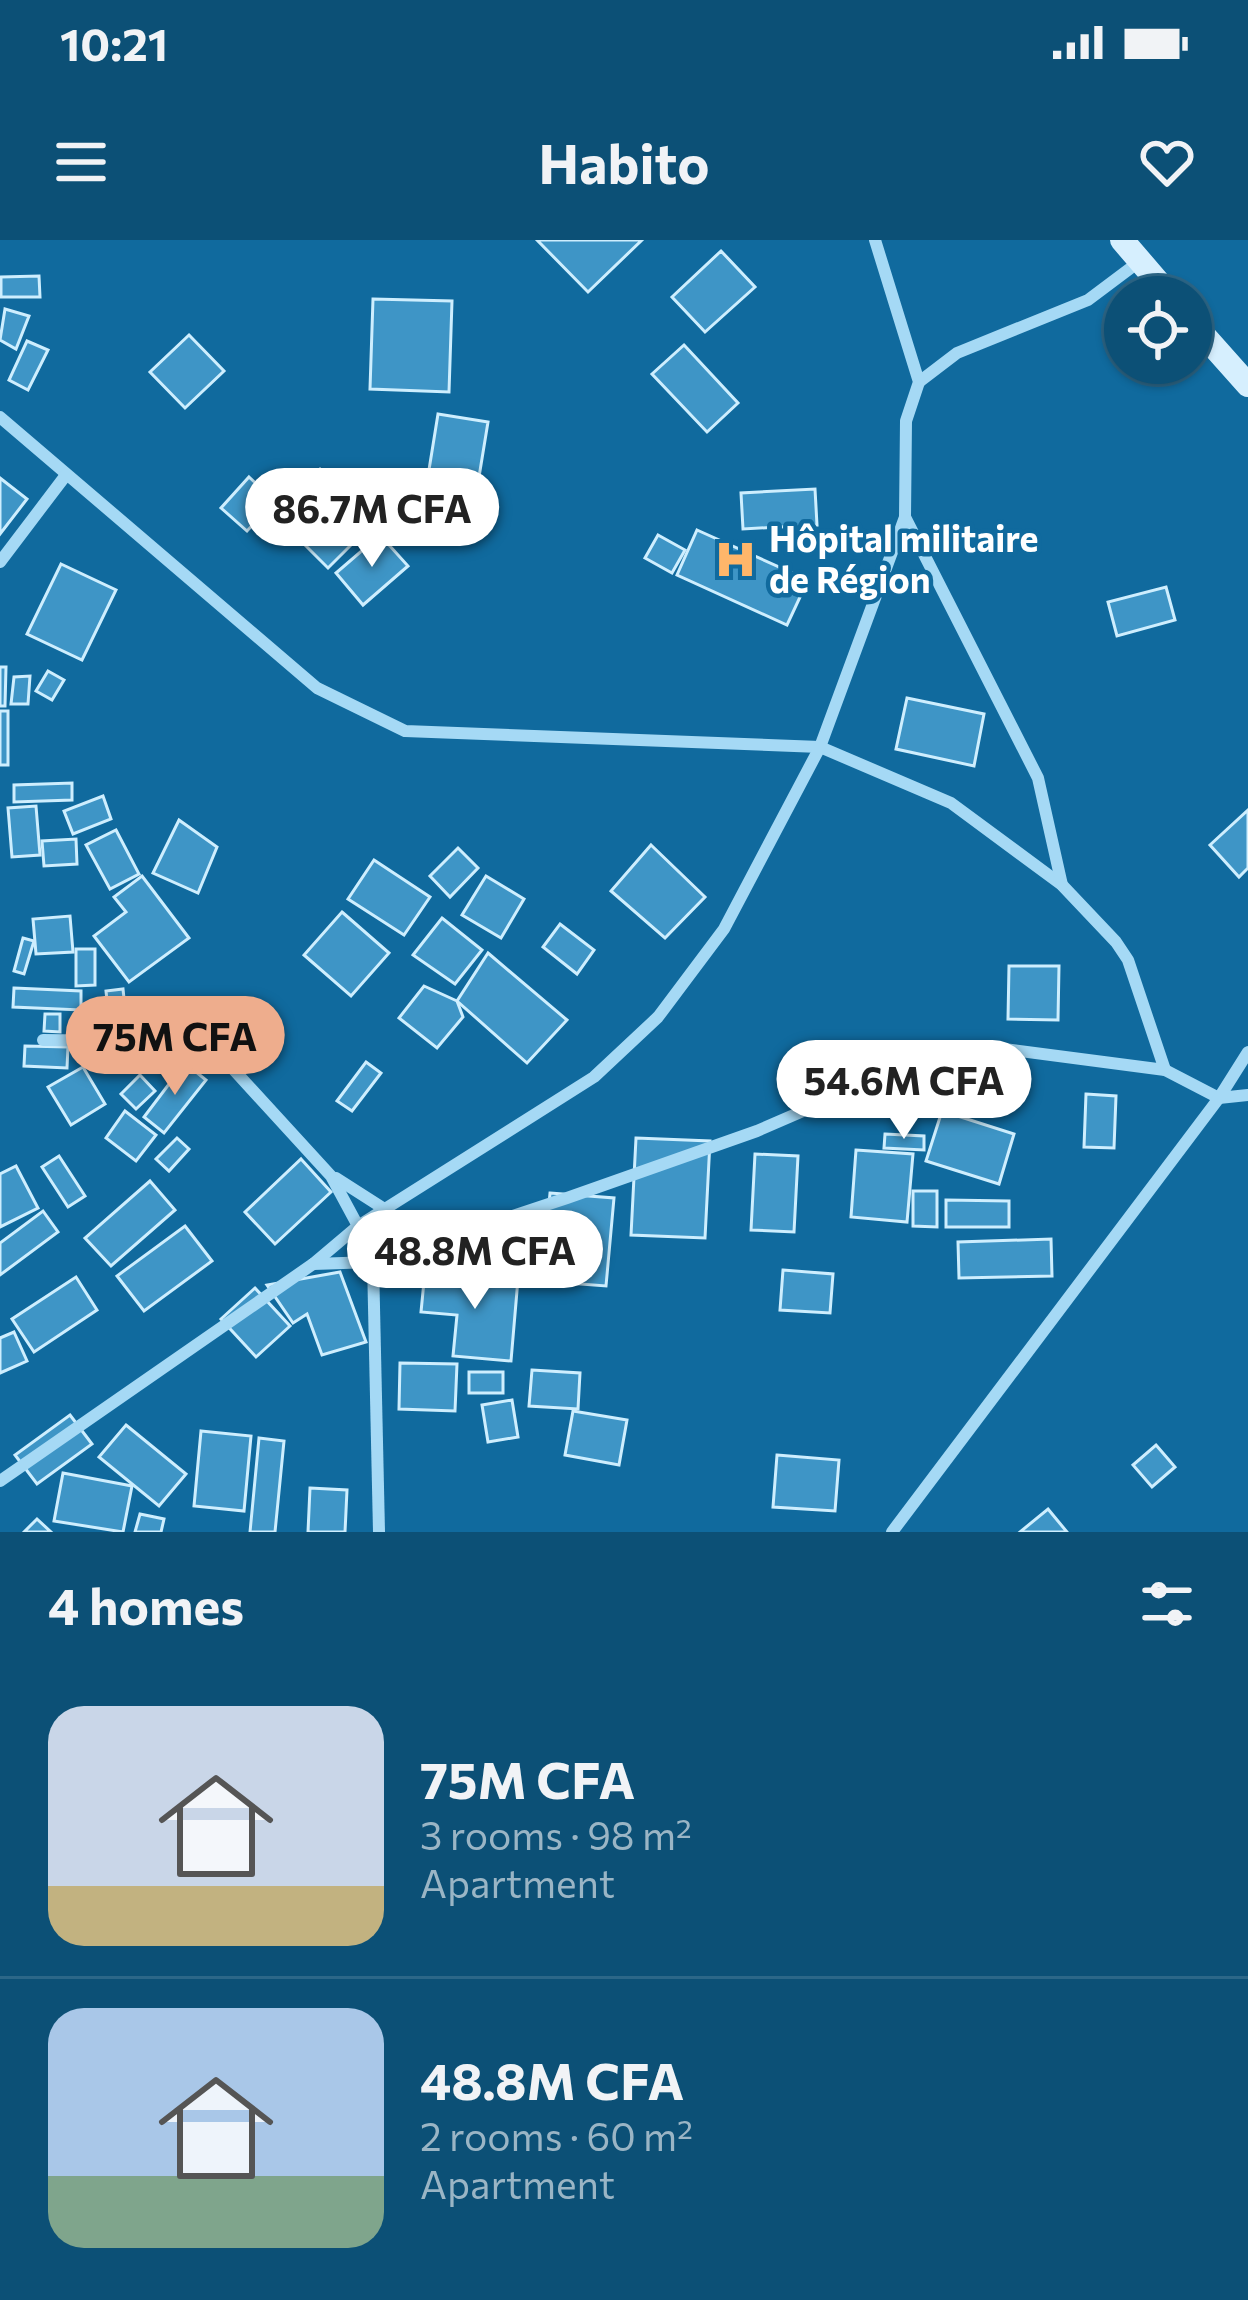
<!DOCTYPE html>
<html lang="en">
<head>
<meta charset="utf-8">
<style>
  body { margin:0; font-family:Commissioner,sans-serif; background:#15577b; color:#f1f3f6; height:100vh; display:flex; flex-direction:column; font-size:45px; white-space:nowrap }
  * { box-sizing:border-box; margin:0 }
  p { font-size:39px; color:#9ab5c5 }
  .icon { flex:none; width:66px; height:66px; fill:none; stroke:currentColor; stroke-width:2; stroke-linecap:round; stroke-linejoin:round }
  .map { position:relative; height:1292px; overflow:hidden }
  .details { display:flex; flex-direction:column; background:#0c5076; flex:1 }
  .details>* { flex:none }
  .fabs { position:absolute; left:1104px; top:36px; display:grid; gap:24px }
  .fabs a { display:grid; place-items:center; width:108px; height:108px; border-radius:50%; background:#0c5076; box-shadow:0 3px 9px #0004,0 0 0 3px #2c6788; font-size:60px }
  .price { position:absolute; translate:-50% -102px; padding:0 27px; border-radius:42px; background:#fff; color:#222; font-size:39px; line-height:78px; filter:drop-shadow(0 3px 6px #0008) }
  .price::after { content:''; position:absolute; left:50%; top:72px; width:36px; height:27px; margin-left:-18px; background:inherit; clip-path:polygon(0 0,100% 0,50% 100%) }
  .price.on { background:#eead8d; color:#111 }
  ul { padding:0; list-style:none }
  li { display:flex; align-items:center; gap:36px; height:300px; padding:0 48px }
  li+li { border-top:3px solid #2c6788 }
  li span { display:grid; place-items:center; flex:none; width:336px; height:240px; border-radius:36px; color:#555 }
  li>.icon { margin-inline-start:auto }
  span .icon { width:144px; height:144px; fill:#fffc; stroke-width:1 }
  li b { font-size:51px }
  h2 { display:flex; justify-content:space-between; align-items:center; height:144px; padding:0 48px; font-size:51px }
  .status { display:flex; justify-content:space-between; align-items:center; height:84px; padding:0 60px; background:#0c5076; direction:ltr }
  .status svg { height:33px; fill:currentColor }
  header { display:flex; justify-content:space-between; align-items:center; height:156px; padding:0 48px; background:#0c5076; font-size:54px; font-weight:700 }
  .map>svg:first-child { display:block }
  .building { fill:#3e95c6; stroke:#ceeefe; stroke-width:3 }
  .lines { fill:none; stroke-linecap:round; stroke-linejoin:round }
  .minor { stroke:#a5d9f5; stroke-width:12 }
  .secondary { stroke:#d6effe; stroke-width:24 }
  .labels { text-anchor:middle; stroke-width:9; stroke-linejoin:round; paint-order:stroke }
  .poi-label { font-size:36px; font-weight:bold; fill:#fff; stroke:#106a9e; text-anchor:start }
</style>
</head>
<body>
<div class="status"><b>10:21</b><svg viewBox="0 0 49 12"><path d="M0 12V9h3v3zM5 12V6h3v6zM10 12V3h3v9zM15 12V0h3v12zM26 1h20v11H26zM47 4h2v5h-2z"/></svg></div>
<header><svg class="icon" aria-label="menu" viewBox="0 0 24 24"><path d="M4 6h16M4 12h16M4 18h16"/></svg>Habito<svg class="icon" aria-label="heart" viewBox="0 0 24 24"><path d="M12 20l-8-8c-3-5 5-10 8-4 3-6 11-1 8 4z"/></svg></header>
<div class="map">
<svg width="1248" height="1292" viewBox="0 0 1248 1292">
  <rect width="100%" height="100%" fill="#106a9e"/>
  <g class="building">
    <polygon points="537,0 642,0 588,52"/>
    <polygon points="721,11 755,47 705,92 672,57"/>
    <polygon points="39,36 40,57 1,57 1,37"/>
    <polygon points="373,59 452,61 449,152 370,149"/>
    <polygon points="5,69 29,76 16,109 0,100"/>
    <polygon points="189,95 224,131 185,168 150,132"/>
    <polygon points="27,101 48,110 28,150 9,140"/>
    <polygon points="684,105 738,163 707,192 652,134"/>
    <polygon points="438,174 488,182 478,243 428,236"/>
    <polygon points="320,229 373,283 328,328 274,274"/>
    <polygon points="249,237 275,261 247,291 221,268"/>
    <polygon points="0,238 27,259 0,294"/>
    <polygon points="815,249 817,285 743,289 741,253"/>
    <polygon points="697,290 808,340 787,385 677,335"/>
    <polygon points="380,295 408,326 363,365 336,333"/>
    <polygon points="658,295 685,310 672,333 645,318"/>
    <polygon points="61,324 116,350 82,420 27,394"/>
    <polygon points="1166,347 1175,380 1117,396 1108,362"/>
    <polygon points="0,427 6,427 5,466 0,466"/>
    <polygon points="48,431 64,440 52,460 36,451"/>
    <polygon points="30,436 28,464 11,464 14,437"/>
    <polygon points="907,458 984,474 974,526 896,509"/>
    <rect x="0" y="471" width="8" height="54"/>
    <polygon points="72,543 72,560 14,562 14,545"/>
    <polygon points="103,556 111,579 73,594 64,571"/>
    <polygon points="36,566 40,615 12,617 8,568"/>
    <polygon points="1248,570 1248,628 1239,637 1210,605"/>
    <polygon points="179,580 217,607 198,653 153,633"/>
    <polygon points="116,590 139,634 110,649 86,605"/>
    <polygon points="76,599 77,624 44,626 42,601"/>
    <polygon points="651,605 705,657 665,698 611,651"/>
    <polygon points="458,608 478,628 450,657 430,636"/>
    <polygon points="374,620 430,657 404,695 348,659"/>
    <polygon points="142,636 189,698 129,742 94,696 126,672 114,657"/>
    <polygon points="486,636 524,659 501,698 462,675"/>
    <polygon points="342,672 389,713 351,756 304,715"/>
    <polygon points="70,676 73,712 36,714 33,679"/>
    <polygon points="442,678 482,710 455,744 413,715"/>
    <polygon points="560,684 594,710 577,734 543,707"/>
    <polygon points="23,698 34,701 24,734 14,731"/>
    <polygon points="76,709 95,709 95,745 76,746"/>
    <polygon points="488,713 567,780 527,823 457,761"/>
    <polygon points="1009,726 1059,726 1058,780 1008,779"/>
    <polygon points="424,746 457,761 463,777 437,808 399,778"/>
    <polygon points="14,748 81,751 81,770 13,767"/>
    <polygon points="123,749 125,768 108,770 106,751"/>
    <polygon points="45,774 60,774 60,792 44,791"/>
    <polygon points="25,806 68,807 67,828 24,826"/>
    <polygon points="126,809 158,809 158,823 127,824"/>
    <polygon points="366,822 381,833 352,871 337,861"/>
    <polygon points="185,823 206,840 164,893 144,877"/>
    <polygon points="83,827 105,864 71,885 48,847"/>
    <polygon points="140,835 155,851 136,869 121,854"/>
    <polygon points="1086,854 1116,856 1114,908 1084,907"/>
    <polygon points="125,871 156,895 136,921 106,898"/>
    <polygon points="942,871 1014,894 999,944 926,921"/>
    <polygon points="885,894 924,896 924,910 884,908"/>
    <polygon points="177,898 189,909 169,931 156,919"/>
    <polygon points="636,898 710,901 705,998 631,995"/>
    <polygon points="856,910 913,914 907,982 851,977"/>
    <polygon points="755,914 798,916 794,992 751,990"/>
    <polygon points="59,916 85,956 68,967 42,927"/>
    <polygon points="301,919 331,952 275,1004 245,972"/>
    <polygon points="16,926 38,968 0,987 0,934"/>
    <polygon points="150,941 175,970 111,1026 85,998"/>
    <polygon points="913,951 937,951 937,987 913,986"/>
    <polygon points="550,953 614,958 606,1046 542,1041"/>
    <polygon points="946,960 1009,961 1009,987 946,987"/>
    <polygon points="43,971 58,992 0,1035 0,1003"/>
    <polygon points="185,986 212,1021 144,1071 117,1036"/>
    <polygon points="1051,999 1052,1036 959,1038 958,1002"/>
    <polygon points="783,1030 833,1034 830,1073 780,1070"/>
    <polygon points="425,1031 518,1039 511,1121 453,1116 457,1075 421,1072"/>
    <polygon points="340,1032 366,1102 322,1115 307,1074 293,1083 267,1045"/>
    <polygon points="76,1037 97,1070 34,1112 12,1079"/>
    <polygon points="255,1048 290,1086 256,1117 221,1079"/>
    <polygon points="14,1092 27,1121 0,1133 0,1098"/>
    <polygon points="400,1123 457,1124 455,1171 399,1169"/>
    <polygon points="532,1130 580,1133 578,1169 529,1166"/>
    <rect x="469" y="1132" width="34" height="21"/>
    <polygon points="512,1160 518,1197 488,1202 482,1165"/>
    <polygon points="573,1171 627,1180 619,1225 565,1215"/>
    <polygon points="70,1175 92,1204 37,1244 15,1215"/>
    <polygon points="126,1185 186,1234 159,1266 99,1217"/>
    <polygon points="201,1191 251,1196 244,1271 194,1266"/>
    <polygon points="259,1198 284,1201 275,1292 250,1292"/>
    <polygon points="1156,1205 1175,1227 1152,1247 1133,1225"/>
    <polygon points="777,1215 839,1220 835,1271 773,1267"/>
    <polygon points="63,1233 132,1246 123,1292 54,1281"/>
    <polygon points="310,1248 347,1250 345,1292 308,1292"/>
    <polygon points="1048,1269 1067,1292 1020,1292"/>
    <polygon points="140,1274 164,1279 161,1292 135,1292"/>
    <polygon points="37,1279 51,1292 24,1292"/>
  </g>
  <g class="lines">
    <g class="minor">
      <polyline points="919,142 957,113 1088,60 1140,21"/>
      <polyline points="0,177 317,448 405,491 820,507 951,563 1062,645 1116,702 1128,720 1165,830"/>
      <polyline points="905,277 1038,538 1062,645"/>
      <polyline points="0,322 66,235"/>
      <polyline points="43,800 199,802 223,818 331,936 358,986"/>
      <polyline points="336,938 386,970"/>
      <polyline points="373,1022 379,1292"/>
      <polyline points="313,1024 373,1022 567,958 757,891 944,810 982,806 1165,830 1219,858 1248,855"/>
      <polyline points="0,1241 313,1024 358,986 594,837 658,777 724,689 820,507 905,277 906,181 919,142 875,0"/>
      <polyline points="892,1292 1219,858 1248,812"/>
    </g>
    <g class="secondary">
      <polyline points="1122,0 1171,57"/>
      <polyline points="1191,81 1248,145"/>
    </g>
  </g>
  <defs>
    <symbol id="hospital-bare" viewBox="-9 -9 18 18"><path d="M-5-5h3v3.5h4V-5h3V5h-3V1.5h-4V5h-3Z" fill="#ffb66a" stroke="#106a9e" stroke-width="2.5" paint-order="stroke"/></symbol>
  </defs>
  <g fill-rule="evenodd">
    <use href="#hospital-bare" x="706" y="290" width="59" height="59"/>
  </g>
  <g class="labels">
    <g class="poi-label">
      <text x="769" y="312">Hôpital militaire<tspan x="769" dy="41">de Région</tspan></text>
    </g>
  </g>
</svg>
<div class="fabs">
<a><svg class="icon" aria-label="locate" viewBox="0 0 24 24"><circle cx="12" cy="12" r="6"/><path d="M12 2v4M12 18v4M2 12h4M18 12h4"/></svg></a>
</div>
<b class="price" style="left:372px;top:330px">86.7M CFA</b>
<b class="price on" style="left:175px;top:858px">75M CFA</b>
<b class="price" style="left:904px;top:902px">54.6M CFA</b>
<b class="price" style="left:475px;top:1072px">48.8M CFA</b>
</div>
<section class="details">
<h2>4 homes<svg class="icon" aria-label="filters" viewBox="0 0 24 24"><path d="M4 7h16M4 17h16"/><circle cx="9" cy="7" r="2"/><circle cx="15" cy="17" r="2"/></svg></h2>
<ul>
<li><span style="background:linear-gradient(#c9d6e8 75%,#c2b280 0)"><svg class="icon" aria-label="home" viewBox="0 0 24 24"><path d="M3 11l9-7 9 7M6 9v11h12V9"/></svg></span><div><b>75M CFA</b><p>3 rooms · 98 m²</p><p>Apartment</p></div></li>
<li><span style="background:linear-gradient(#a9c7e8 70%,#7fa58c 0)"><svg class="icon" aria-label="home" viewBox="0 0 24 24"><path d="M3 11l9-7 9 7M6 9v11h12V9"/></svg></span><div><b>48.8M CFA</b><p>2 rooms · 60 m²</p><p>Apartment</p></div></li>
</ul>
</section>
</body>
</html>
